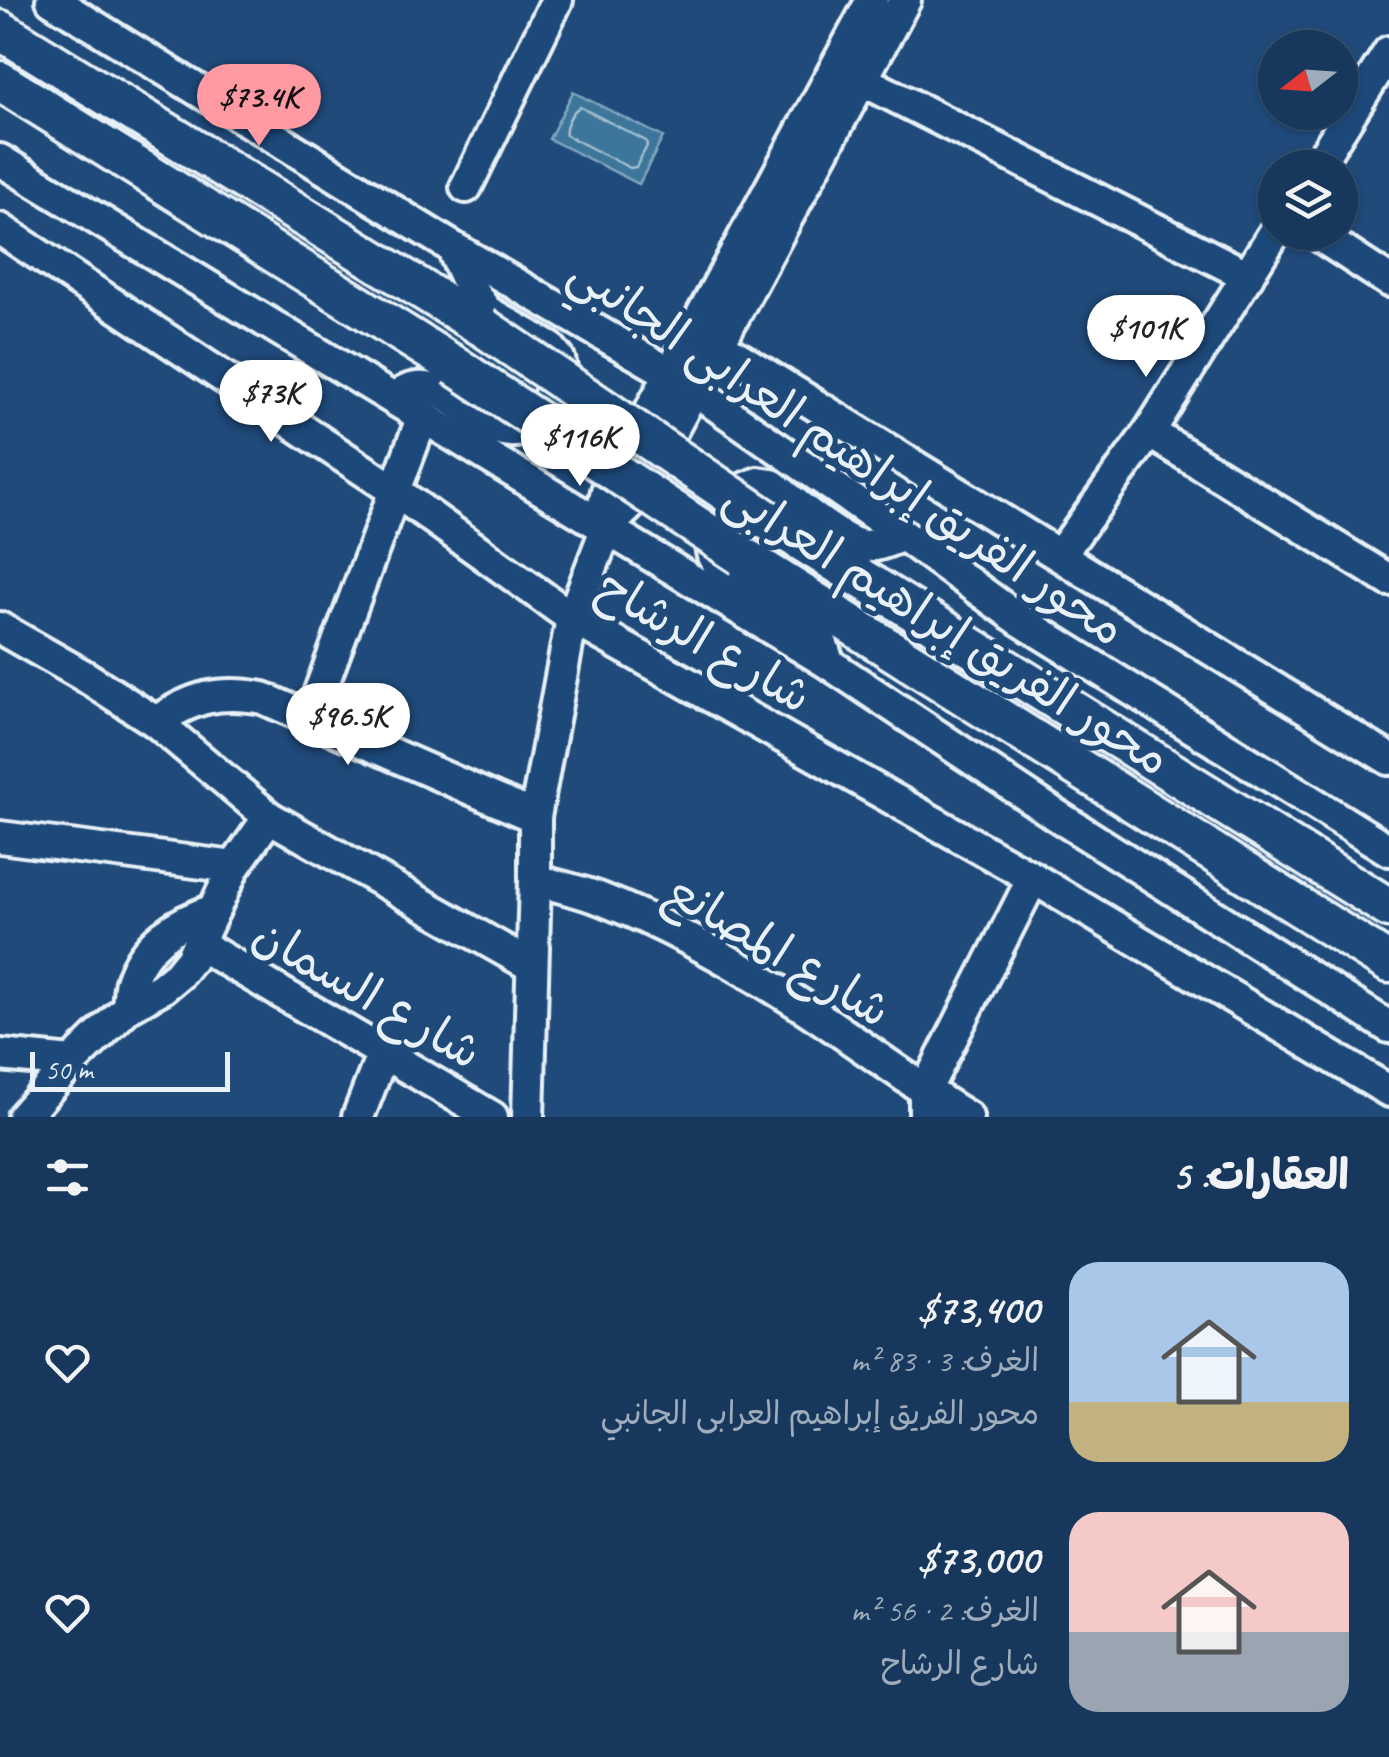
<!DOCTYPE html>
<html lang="ar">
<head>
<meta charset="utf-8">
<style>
  body { margin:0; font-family:Caveat,"Playpen Sans Arabic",sans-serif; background:#244365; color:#f1f3f6; direction:rtl; height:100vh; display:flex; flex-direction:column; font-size:38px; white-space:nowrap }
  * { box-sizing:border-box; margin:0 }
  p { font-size:32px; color:#9eacbb }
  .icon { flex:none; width:55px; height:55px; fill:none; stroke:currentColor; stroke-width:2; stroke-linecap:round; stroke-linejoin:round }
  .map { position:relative; height:1117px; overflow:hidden; direction:ltr }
  .drawer { display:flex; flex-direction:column; background:#17385c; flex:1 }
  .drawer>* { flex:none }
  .needle { width:65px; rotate:253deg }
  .controls { position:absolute; left:1258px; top:30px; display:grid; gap:20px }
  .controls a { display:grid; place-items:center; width:100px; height:100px; border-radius:50%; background:#17385c; box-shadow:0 2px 8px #0004,0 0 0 2px #365272; font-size:50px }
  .scale { position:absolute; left:30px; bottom:25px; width:200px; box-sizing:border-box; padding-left:10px; border:5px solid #e8f1f8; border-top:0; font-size:28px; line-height:35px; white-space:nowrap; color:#e8f1f8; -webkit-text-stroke:8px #1f4a7a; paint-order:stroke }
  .price { position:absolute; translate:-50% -85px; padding:0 22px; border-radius:35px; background:#fff; color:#222; font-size:32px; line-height:65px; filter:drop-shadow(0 2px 5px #0008) }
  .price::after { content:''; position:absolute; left:50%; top:60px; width:30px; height:22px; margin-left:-15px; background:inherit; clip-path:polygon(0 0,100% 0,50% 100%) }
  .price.selected { background:#ff9aa2; color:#111 }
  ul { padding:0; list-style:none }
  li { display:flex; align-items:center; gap:30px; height:250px; padding:0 40px }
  li span { display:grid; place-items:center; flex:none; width:280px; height:200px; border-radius:30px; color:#555 }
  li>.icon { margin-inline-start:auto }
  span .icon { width:120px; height:120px; fill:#fffc; stroke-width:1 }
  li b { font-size:42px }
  h2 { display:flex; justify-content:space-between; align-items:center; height:120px; padding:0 40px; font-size:42px }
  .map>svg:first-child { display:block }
  .water { fill:#3e769a; stroke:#82a7c0; stroke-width:2.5 }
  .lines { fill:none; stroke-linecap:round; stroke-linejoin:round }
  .shore { stroke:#a4c0d2; stroke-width:2.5 }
  .minor-casing { stroke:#e8f1f8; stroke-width:38 }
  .major-casing { stroke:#e8f1f8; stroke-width:45 }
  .minor { stroke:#1f4a7a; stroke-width:30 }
  .major { stroke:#1f4a7a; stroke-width:38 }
  .major-bridge-casing { stroke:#e8f1f8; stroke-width:45; stroke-linecap:butt }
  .major-bridge { stroke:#1f4a7a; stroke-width:38 }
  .labels { text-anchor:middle; stroke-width:10; stroke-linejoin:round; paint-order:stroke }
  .street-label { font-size:48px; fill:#e8f1f8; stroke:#1f4a7a }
</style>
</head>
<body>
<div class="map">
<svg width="1389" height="1117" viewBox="0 0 1389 1117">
  <rect width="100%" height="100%" fill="#1f4a7a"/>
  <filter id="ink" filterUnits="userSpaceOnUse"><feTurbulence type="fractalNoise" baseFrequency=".01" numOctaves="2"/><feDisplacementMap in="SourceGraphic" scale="20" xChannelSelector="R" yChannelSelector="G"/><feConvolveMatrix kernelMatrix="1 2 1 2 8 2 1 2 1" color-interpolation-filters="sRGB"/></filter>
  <g filter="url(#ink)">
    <polygon class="water" points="573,92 663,137 639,184 549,139"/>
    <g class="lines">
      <path class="shore" d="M580 107 646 141 647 146 636 167 630 168 566 135C564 127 572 110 580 107Z"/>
      <defs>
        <g id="minor">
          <polyline points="52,0 452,247 671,374 903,535 1020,620 1389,850"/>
          <polyline points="862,80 1248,276"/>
          <polyline points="0,160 828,663 1059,817 1389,1027"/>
          <polyline points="1316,168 1389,52"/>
          <polyline points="466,187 557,0"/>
          <polyline points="0,229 395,491 572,618 1033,878 1389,1091"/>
          <polyline points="1314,232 1389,281"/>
          <polyline points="718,345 1389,759"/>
          <path d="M395 399C443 355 487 457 529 425 542 416 554 386 562 372L559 359 550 348 488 312C470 293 462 270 452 247"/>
          <polyline points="1149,432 1389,580"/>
          <polyline points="607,527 604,505 607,491 872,0"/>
          <polyline points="1060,555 1149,432 1275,232"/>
          <polyline points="0,628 86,677 156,722 269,817 532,966"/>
          <path d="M828 663C825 652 822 641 816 632 801 612 743 582 720 568L713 556 711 546 746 488 758 483 772 485C792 500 841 545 865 546 878 546 891 540 903 535"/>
          <polyline points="310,718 423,416"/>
          <path d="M156 722C193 697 219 690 263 698L535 817"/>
          <polyline points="0,837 234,867"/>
          <path d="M535 880C557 886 580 891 601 899 667 925 730 960 790 998 850 1036 906 1080 967 1117"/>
          <polyline points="200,945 492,1117"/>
          <path d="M128 1007C129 999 129 990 131 982 143 943 178 921 214 910"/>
          <polyline points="0,1055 72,1062"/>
          <polyline points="23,1117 72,1062 128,1007 162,988 178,975 191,959 234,867 269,817"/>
          <polyline points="358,1117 383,1053"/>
          <polyline points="528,1117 535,880 535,817 572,618 607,527 633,502 905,0"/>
          <polyline points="925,1117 925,1091 1033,878"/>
        </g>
        <g id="major">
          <polyline points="0,30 483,327"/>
          <polyline points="0,81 455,366"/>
          <polyline points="766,519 1389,908"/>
          <polyline points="742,556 1389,963"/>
        </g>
      </defs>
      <use href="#minor" class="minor-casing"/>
      <use href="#major" class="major-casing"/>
      <use href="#minor" class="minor"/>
      <use href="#major" class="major"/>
      <defs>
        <g id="major-bridge">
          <polyline points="483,327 766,519"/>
          <polyline points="455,366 742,556"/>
        </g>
      </defs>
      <use href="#major-bridge" class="major-bridge-casing"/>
      <use href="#major-bridge" class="major-bridge"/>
    </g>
  </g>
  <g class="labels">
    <g class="street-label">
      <text transform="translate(848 449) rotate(34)" y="17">محور الفريق إبراهيم العرابى الجانبي</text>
      <text transform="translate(948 626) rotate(32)" y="17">محور الفريق إبراهيم العرابى</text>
      <text transform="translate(705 640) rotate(30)" y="17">شارع الرشاح</text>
      <text transform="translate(779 949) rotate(31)" y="17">شارع المصانع</text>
      <text transform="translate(368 992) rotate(30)" y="17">شارع السمان</text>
    </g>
  </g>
</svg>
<div class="controls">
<a><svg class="needle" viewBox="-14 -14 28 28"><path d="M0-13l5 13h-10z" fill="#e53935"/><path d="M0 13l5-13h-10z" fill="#9eacbb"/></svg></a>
<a><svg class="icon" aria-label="layers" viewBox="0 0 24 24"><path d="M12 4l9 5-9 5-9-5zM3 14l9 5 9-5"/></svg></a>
</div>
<div class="scale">50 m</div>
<b class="price selected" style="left:259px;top:149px">$73.4K</b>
<b class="price" style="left:1146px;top:380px">$101K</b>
<b class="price" style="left:271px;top:445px">$73K</b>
<b class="price" style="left:580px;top:489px">$116K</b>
<b class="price" style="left:348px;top:768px">$96.5K</b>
</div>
<section class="drawer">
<h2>العقارات: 5<svg class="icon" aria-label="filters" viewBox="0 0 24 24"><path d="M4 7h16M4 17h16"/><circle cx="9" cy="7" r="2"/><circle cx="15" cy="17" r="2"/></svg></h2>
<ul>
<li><span style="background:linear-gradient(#a9c7e8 70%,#c2b280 0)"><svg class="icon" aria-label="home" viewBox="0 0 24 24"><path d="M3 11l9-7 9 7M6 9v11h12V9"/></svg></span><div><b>$73,400</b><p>الغرف: 3 · 83 m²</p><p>محور الفريق إبراهيم العرابى الجانبي</p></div><svg class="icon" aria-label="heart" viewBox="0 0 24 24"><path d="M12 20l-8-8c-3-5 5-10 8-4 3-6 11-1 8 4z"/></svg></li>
<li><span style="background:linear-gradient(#f6c9c9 60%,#9aa5b1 0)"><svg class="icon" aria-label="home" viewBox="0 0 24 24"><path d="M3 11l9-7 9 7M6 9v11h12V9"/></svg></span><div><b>$73,000</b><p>الغرف: 2 · 56 m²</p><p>شارع الرشاح</p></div><svg class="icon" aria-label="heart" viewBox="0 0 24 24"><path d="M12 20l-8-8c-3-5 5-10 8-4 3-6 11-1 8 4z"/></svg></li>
</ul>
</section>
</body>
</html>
